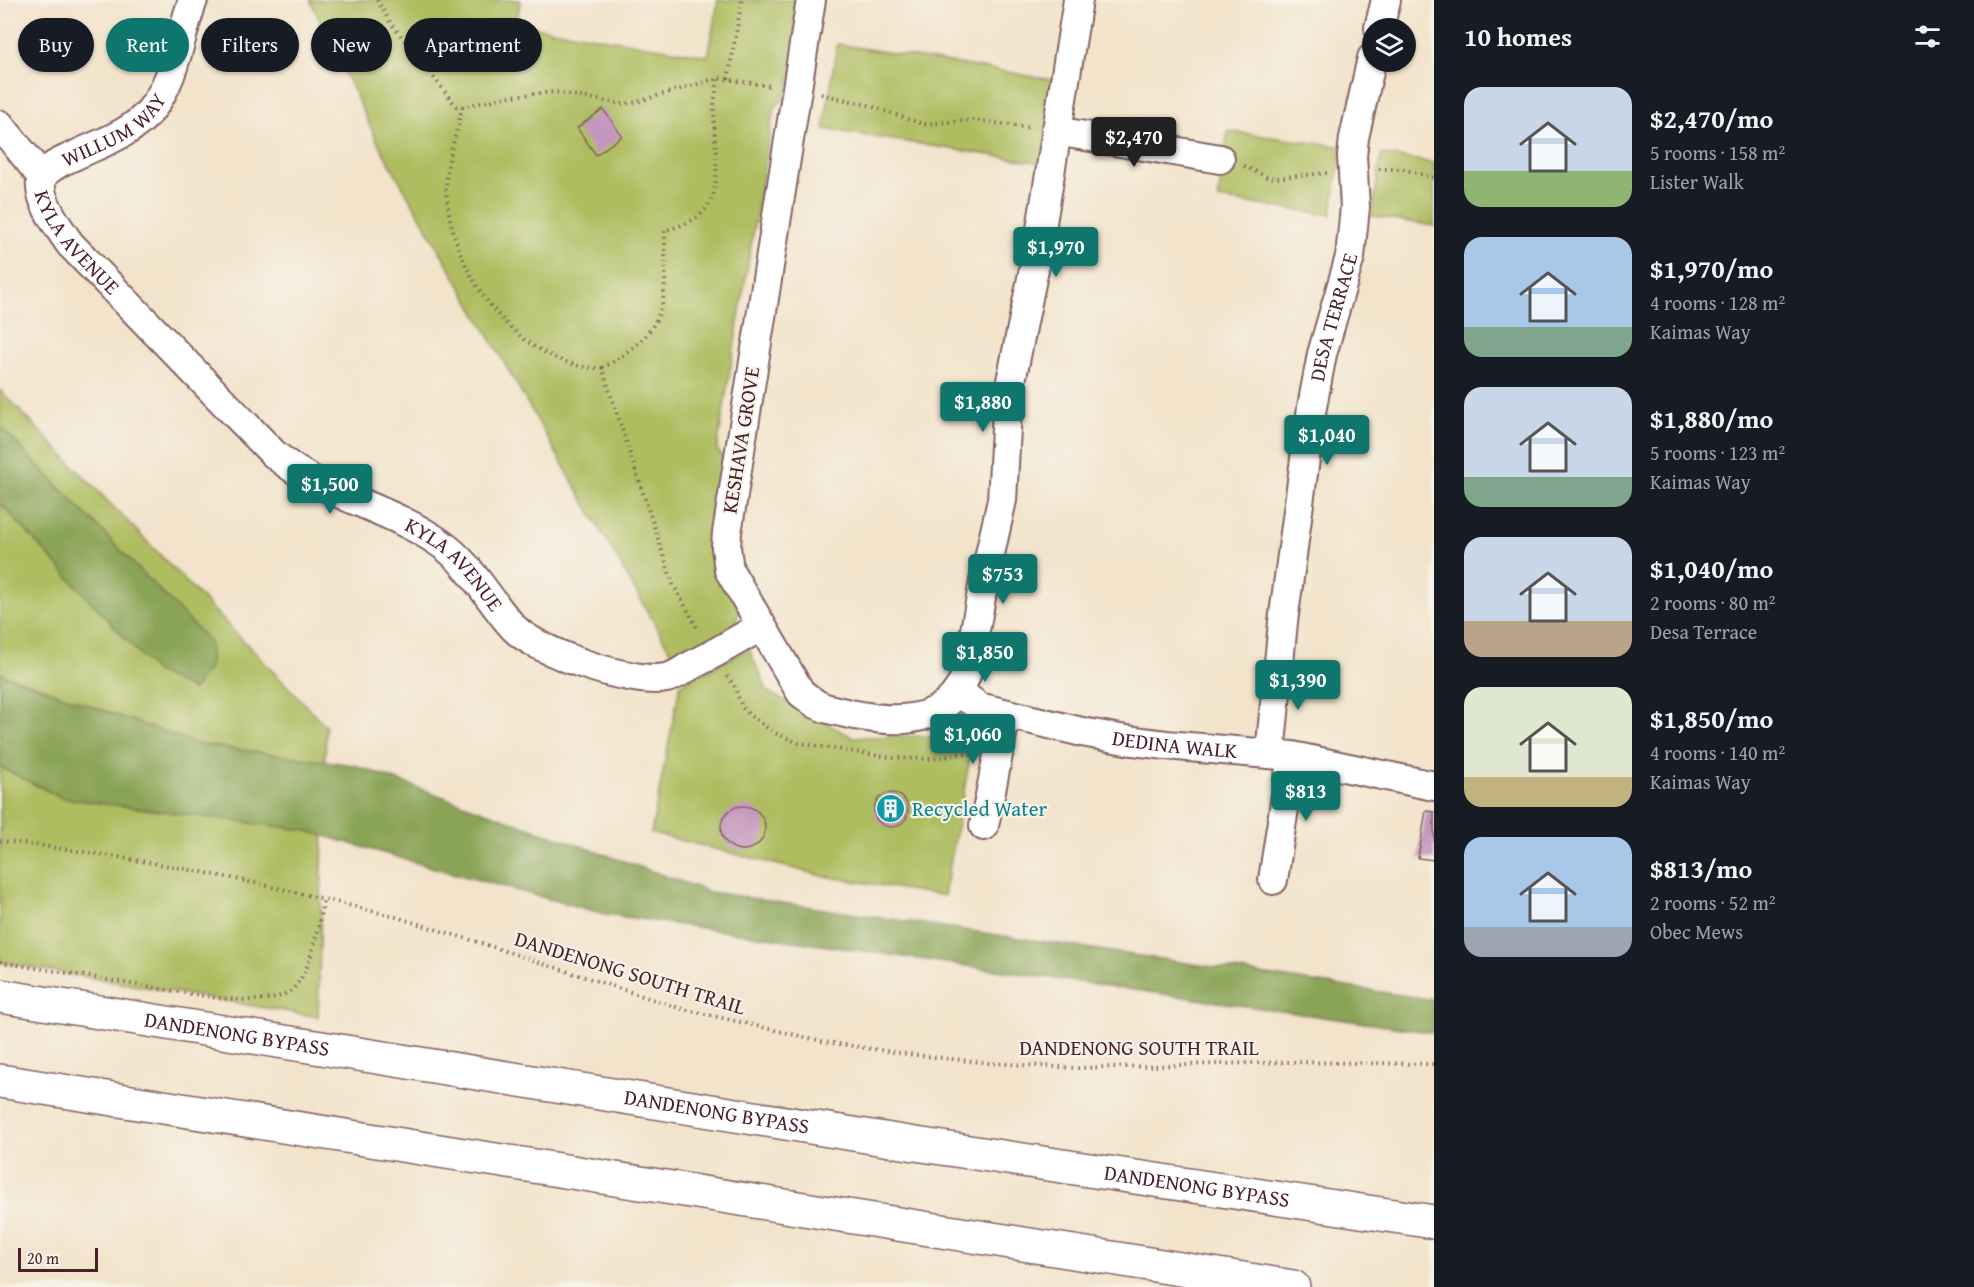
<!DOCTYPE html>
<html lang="en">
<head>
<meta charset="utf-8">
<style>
  body { margin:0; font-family:"Gentium Book Plus",serif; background:#20242c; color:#f1f3f6; height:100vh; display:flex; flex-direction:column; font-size:22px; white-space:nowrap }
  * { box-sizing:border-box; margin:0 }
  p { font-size:20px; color:#9ea1a6 }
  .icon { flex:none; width:33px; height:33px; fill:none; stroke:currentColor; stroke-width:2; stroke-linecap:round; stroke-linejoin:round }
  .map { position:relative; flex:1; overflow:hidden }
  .panel { display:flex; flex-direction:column; background:#171b24; width:540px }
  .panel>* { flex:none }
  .banner { position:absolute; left:18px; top:18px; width:570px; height:54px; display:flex; gap:12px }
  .buttons { position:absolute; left:1362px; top:18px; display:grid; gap:12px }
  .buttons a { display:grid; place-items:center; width:54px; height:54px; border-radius:50%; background:#171b24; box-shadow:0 2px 4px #0004; font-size:30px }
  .scale { position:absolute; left:18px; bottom:15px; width:80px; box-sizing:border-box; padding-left:6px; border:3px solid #4a1f2b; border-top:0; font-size:16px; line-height:21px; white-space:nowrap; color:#4a1f2b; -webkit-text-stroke:4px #f7f3e8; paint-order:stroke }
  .price { position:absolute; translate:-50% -51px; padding:0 14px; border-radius:6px; background:#0f766e; color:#fff; font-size:20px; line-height:39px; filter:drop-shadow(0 2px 3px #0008) }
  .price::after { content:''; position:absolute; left:50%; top:36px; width:18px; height:14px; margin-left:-9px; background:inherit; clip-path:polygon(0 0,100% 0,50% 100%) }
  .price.active { background:#222; color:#fff }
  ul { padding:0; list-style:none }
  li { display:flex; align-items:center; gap:18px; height:150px; padding:0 30px }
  li span { display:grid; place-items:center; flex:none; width:168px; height:120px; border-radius:18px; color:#555 }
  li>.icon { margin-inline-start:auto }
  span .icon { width:72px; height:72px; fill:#fffc; stroke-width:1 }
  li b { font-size:26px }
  h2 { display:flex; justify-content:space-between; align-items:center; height:72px; padding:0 30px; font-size:26px }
  .chip { padding:0 21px; border-radius:27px; background:#171b24; box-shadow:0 2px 4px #0004; font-size:21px; line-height:54px }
  .chip.active { background:#0f766e; color:#fff }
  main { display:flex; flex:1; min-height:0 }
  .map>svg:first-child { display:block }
  .green { fill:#aebd60; stroke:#7c6e46; stroke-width:1.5 }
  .forest { fill:#8aa456; stroke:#6a6240; stroke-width:1.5 }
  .building { fill:#c496bd }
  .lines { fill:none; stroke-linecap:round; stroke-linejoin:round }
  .minor-casing { stroke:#856463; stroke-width:32 }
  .trunk-casing { stroke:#856463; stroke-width:36 }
  .path { stroke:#856463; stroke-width:4; stroke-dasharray:1.5 4.5; stroke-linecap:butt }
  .minor { stroke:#fff; stroke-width:28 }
  .trunk { stroke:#fff; stroke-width:33 }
  .labels { text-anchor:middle; stroke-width:4.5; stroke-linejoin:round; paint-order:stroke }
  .street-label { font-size:21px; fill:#4a1f2b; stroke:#f7f3e8 }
  .culture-label { font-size:21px; fill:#0d838f; stroke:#f7f3e8; text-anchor:start }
</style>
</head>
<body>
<main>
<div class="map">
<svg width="1434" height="1287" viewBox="0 0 1434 1287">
  <rect width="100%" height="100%" fill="#f7f3e8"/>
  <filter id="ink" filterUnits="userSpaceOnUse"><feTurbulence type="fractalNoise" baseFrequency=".0167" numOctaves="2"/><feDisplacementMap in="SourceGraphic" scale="12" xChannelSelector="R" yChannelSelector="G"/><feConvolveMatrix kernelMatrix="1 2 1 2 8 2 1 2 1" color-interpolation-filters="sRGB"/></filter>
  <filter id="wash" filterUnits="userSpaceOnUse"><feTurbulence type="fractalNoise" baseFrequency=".008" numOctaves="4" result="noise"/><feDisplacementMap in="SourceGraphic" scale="24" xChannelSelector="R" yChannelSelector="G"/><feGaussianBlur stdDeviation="1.35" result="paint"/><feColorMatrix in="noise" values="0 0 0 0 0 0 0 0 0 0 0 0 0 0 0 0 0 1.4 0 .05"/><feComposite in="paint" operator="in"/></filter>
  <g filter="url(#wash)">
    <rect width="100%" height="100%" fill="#f2e3ca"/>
    <g class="green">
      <polygon points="310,0 520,0 517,24 708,56 718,0 802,0 788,95 774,108 717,449 727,464 738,613 735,628 677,663 379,145"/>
      <polygon points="837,44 1054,80 1041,163 824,129"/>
      <polygon points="1228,131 1342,147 1331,215 1218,199"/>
      <polygon points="1381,154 1434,163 1434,226 1372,216"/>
      <polygon points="0,390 326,726 318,1017 0,962"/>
      <polygon points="749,649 768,692 852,737 932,736 975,732 944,896 823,876 651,833 680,685"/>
    </g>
    <g class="forest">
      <polygon points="0,426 210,642 210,666 193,690 156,672 0,503"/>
      <polygon points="0,673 197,744 354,765 710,892 1434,1000 1434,1033 605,914 452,873 304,830 62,798 0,767"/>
    </g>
    <g id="blocks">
      <g class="building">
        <polygon points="603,109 622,136 596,155 577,128"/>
        <circle cx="891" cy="810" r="17"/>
        <circle cx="743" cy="828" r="22"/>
        <polygon points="1426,811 1434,812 1434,860 1418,858"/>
      </g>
    </g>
  </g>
  <g filter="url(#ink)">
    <use href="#blocks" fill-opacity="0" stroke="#856463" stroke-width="1.5"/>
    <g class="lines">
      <defs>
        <g id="minor">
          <path d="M811 0 727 533 726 547 729 570 801 693 816 704 825 708C877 722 948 735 968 669L984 581 1002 500 1007 411 1011 381 1037 254 1078 0"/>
          <polyline points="1379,28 1386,0"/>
          <path id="s1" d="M0 125 42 177C35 197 59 228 70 244L273 453C322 496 387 506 440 543 472 565 488 600 514 628 537 652 632 685 666 678 674 677 683 670 690 666 714 654 738 640 761 626"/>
          <polyline points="1056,131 1220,159"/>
          <path id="s2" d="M42 177C51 165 63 161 76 155 101 143 132 133 150 111 176 79 179 37 193 0"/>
          <path id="s3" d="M958 691 979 707 1082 732 1126 740 1166 745 1292 756 1434 786"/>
          <path id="s4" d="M1270 754 1283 622 1312 407 1322 354 1350 257 1355 207 1352 156 1354 138 1372 58"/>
          <polyline points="984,826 1006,714"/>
          <polyline points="1273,880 1292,756"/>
        </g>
        <g id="trunk">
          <path id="s5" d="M0 996 909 1143 1434 1222"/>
          <polyline points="0,1081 1293,1287"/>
        </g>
      </defs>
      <use href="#minor" class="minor-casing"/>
      <use href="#trunk" class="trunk-casing"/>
      <g class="path">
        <path d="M377 0 390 22 449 97 456 106 462 107C456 140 442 168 447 201 455 266 497 333 558 359 573 365 587 369 602 368L673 584 699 631"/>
        <polyline points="728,79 742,0"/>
        <polyline points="821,94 868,105 916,122 926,124 973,120 1031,128"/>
        <polyline points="462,107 511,96 555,92 621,104 633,103 718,78 770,86"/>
        <polyline points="1244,166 1267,177 1275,178 1327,173"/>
        <polyline points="1379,169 1403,169 1434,178"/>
        <path d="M602 368C613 363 620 357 630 350 674 316 664 280 665 230 680 227 699 220 708 206 723 186 713 135 714 110 714 99 717 88 718 78"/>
        <polyline points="727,676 734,685 742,707 749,715 775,733 799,743 893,758 934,759 960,754 971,755"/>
        <path d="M0 841C109 853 217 873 324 899"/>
        <path d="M0 962 216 998C238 999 271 1005 290 991 312 975 318 924 324 899L396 917 487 945 679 1008 826 1042 907 1054 989 1063 1078 1068 1289 1062 1434 1064"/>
      </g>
      <use href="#minor" class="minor"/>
      <use href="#trunk" class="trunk"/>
    </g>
  </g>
  <defs>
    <symbol id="building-disc" viewBox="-11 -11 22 22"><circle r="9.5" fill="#0f9aa8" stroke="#f7f3e8"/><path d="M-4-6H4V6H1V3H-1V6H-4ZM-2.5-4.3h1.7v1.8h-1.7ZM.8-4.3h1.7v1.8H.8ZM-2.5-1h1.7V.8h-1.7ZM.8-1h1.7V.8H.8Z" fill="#fff"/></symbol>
  </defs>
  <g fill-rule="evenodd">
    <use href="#building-disc" x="874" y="792" width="33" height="33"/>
  </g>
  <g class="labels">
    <g class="street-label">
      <text dy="7" stroke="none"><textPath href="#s2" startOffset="87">WILLUM WAY</textPath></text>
      <text dy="7" stroke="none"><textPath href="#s1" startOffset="144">KYLA AVENUE</textPath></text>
      <text dy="7" stroke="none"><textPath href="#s4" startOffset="442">DESA TERRACE</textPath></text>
      <text transform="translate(741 440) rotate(-81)" y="7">KESHAVA GROVE</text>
      <text dy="7" stroke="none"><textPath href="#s1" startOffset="648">KYLA AVENUE</textPath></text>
      <text dy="7" stroke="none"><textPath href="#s3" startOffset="226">DEDINA WALK</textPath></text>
      <text transform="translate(630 973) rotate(17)" y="7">DANDENONG SOUTH TRAIL</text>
      <text dy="7" stroke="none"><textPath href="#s5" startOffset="240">DANDENONG BYPASS</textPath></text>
      <text x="1139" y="1055">DANDENONG SOUTH TRAIL</text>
      <text dy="7" stroke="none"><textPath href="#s5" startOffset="726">DANDENONG BYPASS</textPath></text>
      <text dy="7" stroke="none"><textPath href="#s5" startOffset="1212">DANDENONG BYPASS</textPath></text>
    </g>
    <g class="culture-label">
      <text x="912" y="816">Recycled Water</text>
    </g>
  </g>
</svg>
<div class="buttons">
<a><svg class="icon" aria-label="layers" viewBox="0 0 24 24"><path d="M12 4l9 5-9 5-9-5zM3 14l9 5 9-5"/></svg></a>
</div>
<div class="scale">20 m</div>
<b class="price active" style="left:1134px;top:168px">$2,470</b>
<b class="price" style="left:1056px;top:278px">$1,970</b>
<b class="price" style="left:983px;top:433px">$1,880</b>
<b class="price" style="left:1327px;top:466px">$1,040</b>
<b class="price" style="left:330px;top:515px">$1,500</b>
<b class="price" style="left:1003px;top:605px">$753</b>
<b class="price" style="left:985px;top:683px">$1,850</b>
<b class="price" style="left:1298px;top:711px">$1,390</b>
<b class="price" style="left:973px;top:765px">$1,060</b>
<b class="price" style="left:1306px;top:822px">$813</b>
<div class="banner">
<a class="chip">Buy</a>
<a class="chip active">Rent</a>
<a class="chip">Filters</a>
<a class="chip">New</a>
<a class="chip">Apartment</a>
</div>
</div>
<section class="panel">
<h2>10 homes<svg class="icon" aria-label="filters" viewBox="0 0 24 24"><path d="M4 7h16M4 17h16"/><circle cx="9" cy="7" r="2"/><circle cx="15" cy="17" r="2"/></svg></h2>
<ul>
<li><span style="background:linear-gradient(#c9d6e8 70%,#8fb573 0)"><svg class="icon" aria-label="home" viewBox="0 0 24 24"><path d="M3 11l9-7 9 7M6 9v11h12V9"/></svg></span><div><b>$2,470/mo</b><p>5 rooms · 158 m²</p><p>Lister Walk</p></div></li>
<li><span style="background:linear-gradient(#a9c7e8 75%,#7fa58c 0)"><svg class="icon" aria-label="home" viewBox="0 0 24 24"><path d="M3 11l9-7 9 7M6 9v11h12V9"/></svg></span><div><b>$1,970/mo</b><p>4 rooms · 128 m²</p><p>Kaimas Way</p></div></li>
<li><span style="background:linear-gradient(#c9d6e8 75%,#7fa58c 0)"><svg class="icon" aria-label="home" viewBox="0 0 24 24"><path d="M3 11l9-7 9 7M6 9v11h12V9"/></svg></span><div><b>$1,880/mo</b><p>5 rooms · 123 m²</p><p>Kaimas Way</p></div></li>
<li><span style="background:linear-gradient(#c9d6e8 70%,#b9a48a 0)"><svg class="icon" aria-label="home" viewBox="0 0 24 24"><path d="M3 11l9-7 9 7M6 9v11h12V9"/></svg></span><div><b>$1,040/mo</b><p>2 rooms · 80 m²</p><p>Desa Terrace</p></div></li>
<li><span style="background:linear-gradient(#dfe7d0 75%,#c2b280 0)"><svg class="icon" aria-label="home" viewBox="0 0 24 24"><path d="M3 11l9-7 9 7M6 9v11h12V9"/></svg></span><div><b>$1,850/mo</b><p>4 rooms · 140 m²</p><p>Kaimas Way</p></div></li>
<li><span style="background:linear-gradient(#a9c7e8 75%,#9aa5b1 0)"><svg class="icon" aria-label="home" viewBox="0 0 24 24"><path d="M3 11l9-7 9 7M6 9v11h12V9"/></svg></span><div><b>$813/mo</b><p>2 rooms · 52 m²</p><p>Obec Mews</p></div></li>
</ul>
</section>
</main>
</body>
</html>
